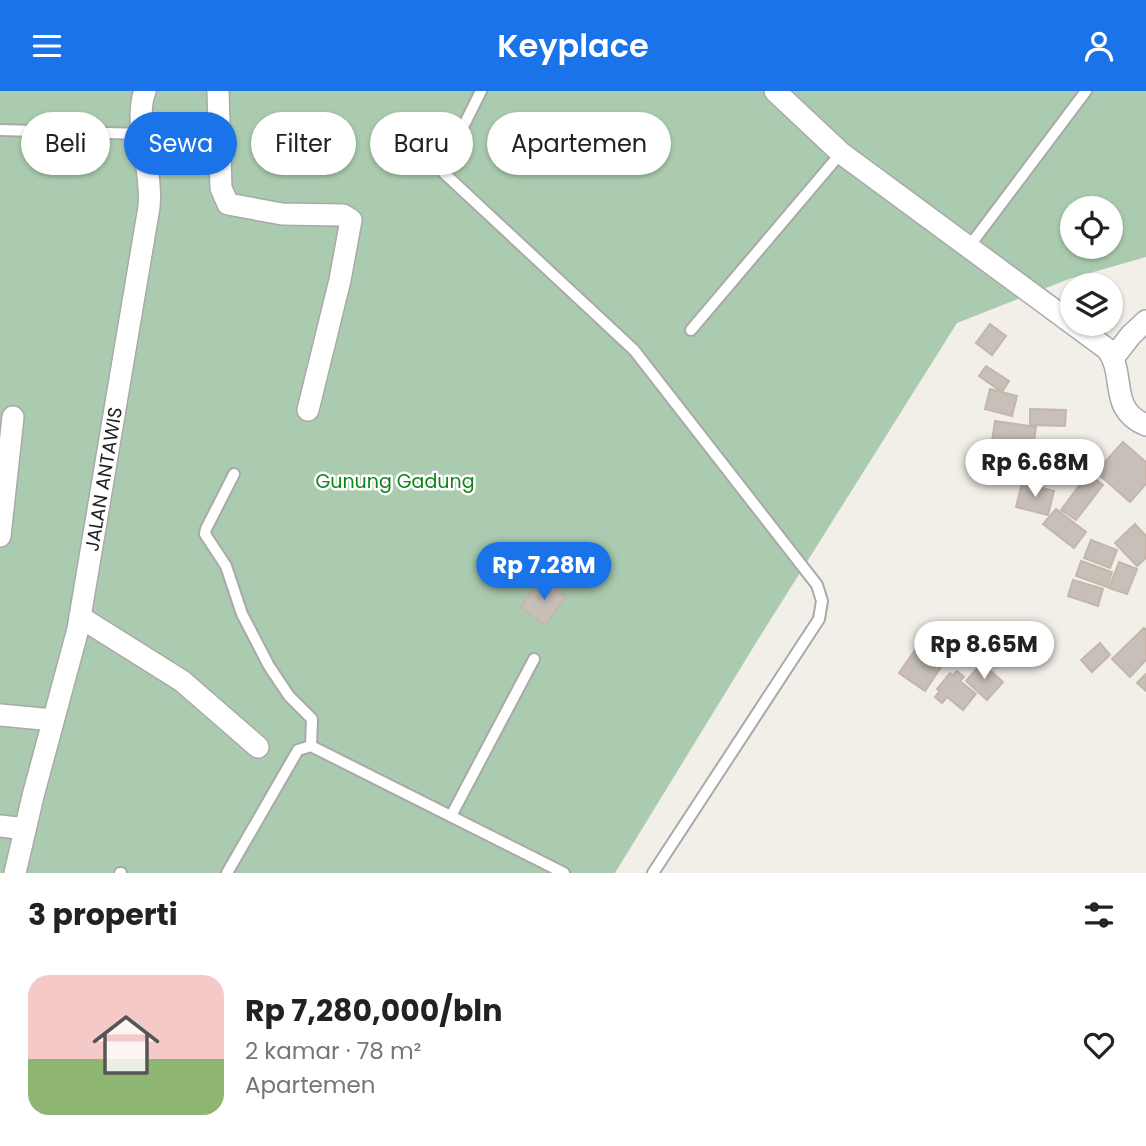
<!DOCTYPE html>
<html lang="id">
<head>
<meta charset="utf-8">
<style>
  body { margin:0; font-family:Poppins,sans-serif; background:#f6f6f6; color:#222; height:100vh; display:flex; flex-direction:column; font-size:26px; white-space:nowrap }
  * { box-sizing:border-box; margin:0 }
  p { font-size:23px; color:#767676 }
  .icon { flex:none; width:38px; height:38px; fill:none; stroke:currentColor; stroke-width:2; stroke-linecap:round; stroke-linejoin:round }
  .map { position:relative; height:782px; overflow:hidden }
  .sheet { display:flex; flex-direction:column; background:#fff; flex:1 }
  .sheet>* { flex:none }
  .guide { position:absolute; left:21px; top:21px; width:700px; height:63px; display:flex; gap:14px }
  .fabs { position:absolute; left:1060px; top:105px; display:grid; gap:14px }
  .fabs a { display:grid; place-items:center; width:63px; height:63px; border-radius:50%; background:#fff; box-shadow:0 2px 5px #0004; font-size:35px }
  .price { position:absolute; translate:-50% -60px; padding:0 16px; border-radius:24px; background:#fff; color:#222; font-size:23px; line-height:46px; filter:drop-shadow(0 2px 4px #0008) }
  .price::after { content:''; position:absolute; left:50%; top:42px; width:21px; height:16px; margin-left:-10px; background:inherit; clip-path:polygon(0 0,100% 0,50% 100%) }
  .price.active { background:#1a73e8; color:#fff }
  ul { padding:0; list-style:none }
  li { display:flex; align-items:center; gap:21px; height:175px; padding:0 28px }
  li span { display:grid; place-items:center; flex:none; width:196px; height:140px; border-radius:21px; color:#555 }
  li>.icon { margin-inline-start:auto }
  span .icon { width:84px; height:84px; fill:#fffc; stroke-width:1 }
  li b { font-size:30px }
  h2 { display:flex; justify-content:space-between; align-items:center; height:84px; padding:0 28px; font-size:30px }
  .pill { padding:0 24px; border-radius:32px; background:#fff; box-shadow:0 2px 5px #0004; font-size:24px; line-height:63px }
  .pill.active { background:#1a73e8; color:#fff }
  header { display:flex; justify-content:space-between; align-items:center; height:91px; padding:0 28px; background:#1a73e8; color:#fff; font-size:32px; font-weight:600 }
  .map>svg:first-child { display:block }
  .cemetery { fill:#aacbaf; fill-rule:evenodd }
  .building { fill:#c7bfb8; stroke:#c4b6ab; stroke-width:2 }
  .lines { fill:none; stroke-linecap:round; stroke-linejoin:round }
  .service-casing { stroke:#a9a9a9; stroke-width:14 }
  .minor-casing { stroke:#a9a9a9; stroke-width:24 }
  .service { stroke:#fff; stroke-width:10 }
  .minor { stroke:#fff; stroke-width:21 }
  .labels { text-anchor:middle; stroke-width:5; stroke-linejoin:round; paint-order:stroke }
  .street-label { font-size:19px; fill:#222; stroke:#fff }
  .park-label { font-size:19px; fill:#0c8416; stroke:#fff }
</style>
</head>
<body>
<header><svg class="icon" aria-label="menu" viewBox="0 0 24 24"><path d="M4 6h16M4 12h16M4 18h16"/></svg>Keyplace<svg class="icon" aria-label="person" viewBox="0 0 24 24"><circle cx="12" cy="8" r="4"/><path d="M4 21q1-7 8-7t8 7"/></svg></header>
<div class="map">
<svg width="1146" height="782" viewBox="0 0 1146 782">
  <rect width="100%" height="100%" fill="#f2efe9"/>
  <path class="cemetery" d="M0 0H1146V166L1069 188 957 232 759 547 615 782H0ZM1073 117H1111V156H1073Z"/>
  <g class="building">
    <polygon points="990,233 1006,245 992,264 976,252"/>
    <polygon points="986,275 1009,290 1002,301 979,285"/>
    <polygon points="990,298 1017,305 1012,325 985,318"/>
    <polygon points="1030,318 1066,319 1065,335 1030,334"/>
    <polygon points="995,330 1036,336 1033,356 992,351"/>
    <polygon points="1123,351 1146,371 1146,393 1130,411 1096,381"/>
    <polygon points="1006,353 1042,360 1036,392 999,385"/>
    <polygon points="1088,383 1103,394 1076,429 1061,419"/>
    <polygon points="1022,392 1054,400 1048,424 1016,416"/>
    <polygon points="1056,418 1086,441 1074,457 1043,433"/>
    <polygon points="1135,433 1146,445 1146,467 1137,475 1115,452"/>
    <polygon points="1091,449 1117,459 1110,477 1084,467"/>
    <polygon points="1081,470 1112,481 1107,496 1076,485"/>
    <polygon points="1119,471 1137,478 1127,503 1109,497"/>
    <polygon points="542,488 566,506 545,534 521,516"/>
    <polygon points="1073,489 1103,498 1098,515 1068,505"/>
    <polygon points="1144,537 1146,539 1146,569 1130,586 1112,568"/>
    <polygon points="1100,552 1110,564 1092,581 1081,569"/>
    <polygon points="915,559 941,576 925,600 899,582"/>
    <polygon points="982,572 1003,591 987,609 966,590"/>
    <polygon points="957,580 964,586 960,590 976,603 963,619 947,606 942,612 935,606 940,600 937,598 950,582 953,584"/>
    <polygon points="1146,583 1146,600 1137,592"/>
  </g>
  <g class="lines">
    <defs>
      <g id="service">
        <polyline points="481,0 444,74 444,82 634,259 817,494 822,510 819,528 653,782"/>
        <polyline points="0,39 143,43"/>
        <polyline points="968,157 1086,0"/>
        <polyline points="691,239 841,62"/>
        <polyline points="234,383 206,438 205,443 226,475 242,523 269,575 289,605 312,628 311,655"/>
        <polyline points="451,725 534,568"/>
        <polyline points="120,782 121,782"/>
        <polyline points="227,782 298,659 311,655 564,782"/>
      </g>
      <g id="minor">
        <polyline points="218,0 221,97 228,113 282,123 343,124 351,129 340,189 308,319"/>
        <path d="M775 0 841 62 1107 258C1127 283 1107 318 1146 334"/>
        <polyline points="1113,267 1131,244 1146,230"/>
        <polyline points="0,445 13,326"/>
        <polyline points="80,526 182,590 258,656"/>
        <polyline points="0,624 53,629"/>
        <polyline points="0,735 25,738"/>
        <path id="s1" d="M15 782 33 705 78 538 149 116C153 80 133 30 145 0"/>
      </g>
    </defs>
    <use href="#service" class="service-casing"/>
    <use href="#minor" class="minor-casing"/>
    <use href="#service" class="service"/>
    <use href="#minor" class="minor"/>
  </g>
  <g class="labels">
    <g class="street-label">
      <text dy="7" stroke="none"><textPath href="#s1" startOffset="404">JALAN ANTAWIS</textPath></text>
    </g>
    <g class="park-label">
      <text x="395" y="397">Gunung Gadung</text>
    </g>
  </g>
</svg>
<div class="fabs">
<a><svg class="icon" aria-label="locate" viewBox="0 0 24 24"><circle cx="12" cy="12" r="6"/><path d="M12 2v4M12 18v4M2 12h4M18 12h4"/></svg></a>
<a><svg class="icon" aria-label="layers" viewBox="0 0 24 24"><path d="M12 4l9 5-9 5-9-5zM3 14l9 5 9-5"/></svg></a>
</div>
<b class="price" style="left:1035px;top:408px">Rp 6.68M</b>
<b class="price active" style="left:544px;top:511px">Rp 7.28M</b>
<b class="price" style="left:984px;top:590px">Rp 8.65M</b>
<div class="guide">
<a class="pill">Beli</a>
<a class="pill active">Sewa</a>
<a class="pill">Filter</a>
<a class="pill">Baru</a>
<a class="pill">Apartemen</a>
</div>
</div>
<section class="sheet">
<h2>3 properti<svg class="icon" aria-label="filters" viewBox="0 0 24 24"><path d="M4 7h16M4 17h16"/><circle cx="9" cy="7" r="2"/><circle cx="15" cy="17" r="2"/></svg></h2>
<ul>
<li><span style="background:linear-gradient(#f6c9c9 60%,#8fb573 0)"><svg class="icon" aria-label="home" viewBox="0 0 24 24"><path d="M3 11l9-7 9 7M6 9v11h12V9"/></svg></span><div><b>Rp 7,280,000/bln</b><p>2 kamar · 78 m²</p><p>Apartemen</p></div><svg class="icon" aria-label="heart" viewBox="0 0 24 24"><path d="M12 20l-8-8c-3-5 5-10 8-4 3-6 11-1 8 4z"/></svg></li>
</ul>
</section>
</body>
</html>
